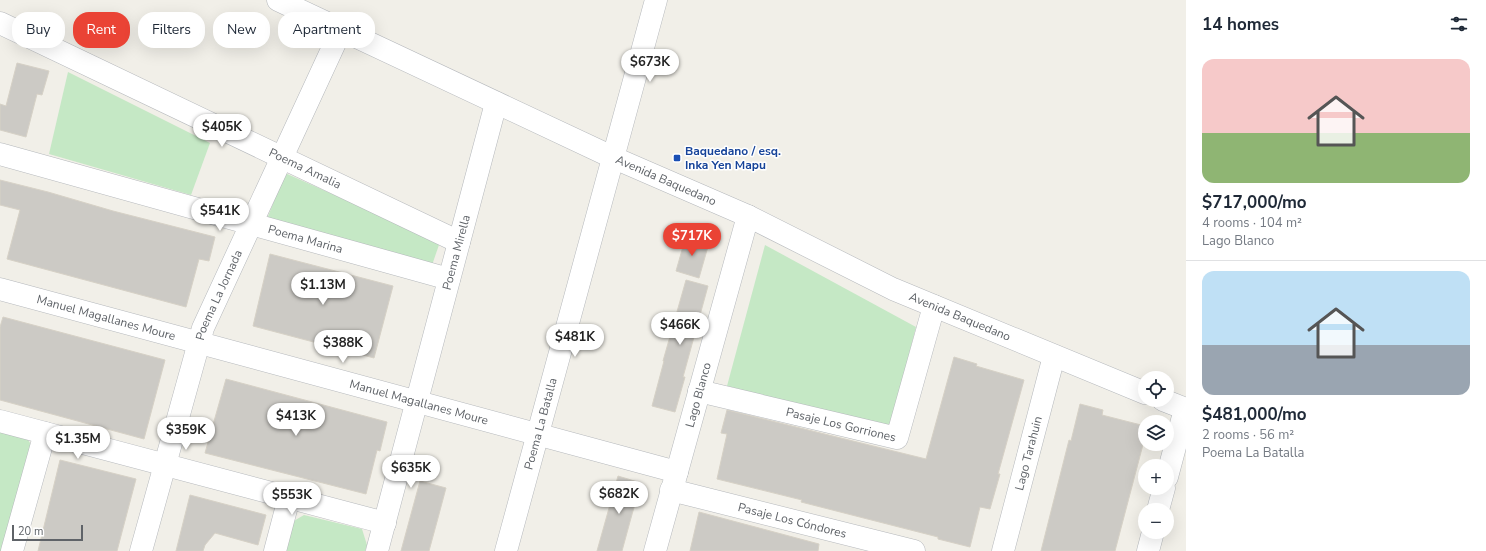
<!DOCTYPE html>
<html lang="en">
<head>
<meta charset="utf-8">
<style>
  body { margin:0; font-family:"Nunito Sans",sans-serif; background:#f2f2f3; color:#1f2937; height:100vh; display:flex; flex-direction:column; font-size:15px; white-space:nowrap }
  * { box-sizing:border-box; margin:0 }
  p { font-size:13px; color:#747a83 }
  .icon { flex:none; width:22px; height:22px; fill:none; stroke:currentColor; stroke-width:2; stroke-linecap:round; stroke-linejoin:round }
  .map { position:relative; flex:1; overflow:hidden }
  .drawer { display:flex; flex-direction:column; background:#fff; width:300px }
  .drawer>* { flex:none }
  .guide { position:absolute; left:12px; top:12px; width:380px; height:36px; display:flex; gap:8px }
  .fabs { position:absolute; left:1138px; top:371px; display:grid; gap:8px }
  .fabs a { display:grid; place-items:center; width:36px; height:36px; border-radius:50%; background:#fff; box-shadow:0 4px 16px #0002; font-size:20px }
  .scale { position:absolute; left:12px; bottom:10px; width:71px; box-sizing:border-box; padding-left:4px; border:2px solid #5f6368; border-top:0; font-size:11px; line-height:14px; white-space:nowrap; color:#5f6368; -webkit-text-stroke:3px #fff; paint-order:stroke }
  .price { position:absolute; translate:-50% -34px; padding:0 9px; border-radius:14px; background:#fff; color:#222; font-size:13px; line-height:26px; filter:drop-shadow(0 1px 2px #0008) }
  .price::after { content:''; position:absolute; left:50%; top:24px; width:12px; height:9px; margin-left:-6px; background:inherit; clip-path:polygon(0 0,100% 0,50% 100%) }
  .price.on { background:#ea4335; color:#fff }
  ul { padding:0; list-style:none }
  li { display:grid; align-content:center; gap:8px; height:212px; padding:0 16px }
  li+li { border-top:1px solid #e0e1e3 }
  li span { display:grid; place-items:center; height:124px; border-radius:12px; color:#555 }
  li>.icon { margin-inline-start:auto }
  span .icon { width:72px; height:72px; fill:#fffc; stroke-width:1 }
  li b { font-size:17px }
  h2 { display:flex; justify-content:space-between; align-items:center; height:48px; padding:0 16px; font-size:17px }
  .chip { padding:0 14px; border-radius:16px; background:#fff; box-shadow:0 4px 16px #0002; font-size:14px; line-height:36px }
  .chip.on { background:#ea4335; color:#fff }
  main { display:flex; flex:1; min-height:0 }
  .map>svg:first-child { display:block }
  .green { fill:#c5e8c5 }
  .building { fill:#cccac5; stroke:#d6d1c6 }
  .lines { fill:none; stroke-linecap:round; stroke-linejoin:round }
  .minor-casing { stroke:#b5b8bc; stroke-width:23 }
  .minor { stroke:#fff; stroke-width:22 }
  .transit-dot { fill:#1a4fb4; stroke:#fff; stroke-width:1.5 }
  .labels { text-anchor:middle; stroke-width:3; stroke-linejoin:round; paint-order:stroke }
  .transit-label { font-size:12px; font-weight:bold; fill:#164399; stroke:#fff; text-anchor:start }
  .street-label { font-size:12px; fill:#5f6368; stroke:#fff }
</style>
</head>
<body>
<main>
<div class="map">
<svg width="1186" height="551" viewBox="0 0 1186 551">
  <rect width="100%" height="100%" fill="#f1efe8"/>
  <g class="green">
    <polygon points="68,72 210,143 191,195 49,154"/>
    <polygon points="285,173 440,242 431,268 267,219"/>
    <polygon points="765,245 916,327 890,428 727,386"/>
    <polygon points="0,431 27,438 33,448 4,551 0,551"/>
    <polygon points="304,515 362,529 367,545 365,551 284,551 292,522"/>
  </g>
  <g class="building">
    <polygon points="17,63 49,71 42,95 37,94 26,137 0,130 0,104 6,106"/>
    <polygon points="0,180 48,192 113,211 215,237 209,261 199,259 186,307 7,259 20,210 0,205"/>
    <polygon points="686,236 709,243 699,278 676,271"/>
    <polygon points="270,254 393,286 374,358 253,326"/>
    <polygon points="686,280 708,286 683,377 685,377 675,412 652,406 664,361 663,361"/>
    <polygon points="3,317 165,360 144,439 0,400 0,327"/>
    <polygon points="954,357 977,364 976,366 1024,380 998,474 1000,474 990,509 980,507 970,547 938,539 938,537 801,502 802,500 717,479 727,434 721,433 727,410 926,459"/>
    <polygon points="226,379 387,422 380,451 377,450 366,494 205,453"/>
    <polygon points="1080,404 1103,410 1102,415 1145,426 1145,437 1115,551 1041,551 1069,440 1071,441"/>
    <polygon points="60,460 136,479 117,551 38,551"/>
    <polygon points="618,476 641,483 631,518 622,551 597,551"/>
    <polygon points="420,481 446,488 438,518 429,551 401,551"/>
    <polygon points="190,495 266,515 258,545 215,533 205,545 203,551 176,551"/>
    <polygon points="699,512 819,544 818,551 690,551"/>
  </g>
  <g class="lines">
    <defs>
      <g id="minor">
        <path id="s1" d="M278 0 612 157 748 216 893 289 1145 393"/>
        <path id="s2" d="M0 23 459 242"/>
        <path id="s3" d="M0 154 449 279"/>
        <path id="s4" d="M0 289 677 472"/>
        <path id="s5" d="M699 391 897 438 934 306"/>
        <polyline points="1163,400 1186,409"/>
        <polyline points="0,421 385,523"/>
        <polyline points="1167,477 1185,409"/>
        <path id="s6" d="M671 490 914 551"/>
        <polyline points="1158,510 1164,488"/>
        <polyline points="12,551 45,433"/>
        <path id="s7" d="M141 551 203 328 341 30"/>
        <polyline points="275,551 289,498"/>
        <path id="s8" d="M377 551 496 103"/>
        <path id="s9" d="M506 551 656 0"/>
        <path id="s10" d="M655 551 748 216"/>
        <path id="s11" d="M1003 551 1054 356"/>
        <polyline points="1148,551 1153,532"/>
      </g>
    </defs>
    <use href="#minor" class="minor-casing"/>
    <use href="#minor" class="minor"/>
  </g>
  <rect class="transit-dot" x="673" y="154" width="8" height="8" rx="2"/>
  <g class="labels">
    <g class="transit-label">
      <text x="685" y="155">Baquedano / esq.<tspan x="685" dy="14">Inka Yen Mapu</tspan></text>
    </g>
    <g class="street-label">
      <text dy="4" stroke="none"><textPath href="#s2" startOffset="338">Poema Amalia</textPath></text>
      <text dy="4" stroke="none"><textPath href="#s1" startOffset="428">Avenida Baquedano</textPath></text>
      <text dy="4" stroke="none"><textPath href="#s3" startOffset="317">Poema Marina</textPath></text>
      <text dy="4" stroke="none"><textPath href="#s8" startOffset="309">Poema Mirella</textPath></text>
      <text dy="4" stroke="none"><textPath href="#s7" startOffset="268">Poema La Jornada</textPath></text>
      <text dy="4" stroke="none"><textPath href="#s1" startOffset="752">Avenida Baquedano</textPath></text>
      <text dy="4" stroke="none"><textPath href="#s4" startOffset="110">Manuel Magallanes Moure</textPath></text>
      <text dy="4" stroke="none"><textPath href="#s10" startOffset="162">Lago Blanco</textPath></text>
      <text dy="4" stroke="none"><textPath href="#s4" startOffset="434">Manuel Magallanes Moure</textPath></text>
      <text dy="4" stroke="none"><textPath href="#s5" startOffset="146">Pasaje Los Gorriones</textPath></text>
      <text dy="4" stroke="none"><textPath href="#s9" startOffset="132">Poema La Batalla</textPath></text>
      <text dy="4" stroke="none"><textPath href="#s11" startOffset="101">Lago Tarahuin</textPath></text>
      <text dy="4" stroke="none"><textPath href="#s6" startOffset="125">Pasaje Los Cóndores</textPath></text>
    </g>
  </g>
</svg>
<div class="fabs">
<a><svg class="icon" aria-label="locate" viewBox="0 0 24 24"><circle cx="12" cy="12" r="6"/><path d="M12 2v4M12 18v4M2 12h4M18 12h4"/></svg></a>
<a><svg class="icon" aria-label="layers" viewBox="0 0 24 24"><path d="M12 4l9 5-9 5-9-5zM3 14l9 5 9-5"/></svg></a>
<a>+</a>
<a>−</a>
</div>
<div class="scale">20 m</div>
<b class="price" style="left:650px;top:83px">$673K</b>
<b class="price" style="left:222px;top:148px">$405K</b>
<b class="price" style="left:220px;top:232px">$541K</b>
<b class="price on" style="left:692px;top:257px">$717K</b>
<b class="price" style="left:323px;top:306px">$1.13M</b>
<b class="price" style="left:680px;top:346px">$466K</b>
<b class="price" style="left:575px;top:358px">$481K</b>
<b class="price" style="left:343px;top:364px">$388K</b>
<b class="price" style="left:296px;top:437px">$413K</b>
<b class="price" style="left:186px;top:451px">$359K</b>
<b class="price" style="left:78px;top:460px">$1.35M</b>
<b class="price" style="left:411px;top:489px">$635K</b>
<b class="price" style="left:619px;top:515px">$682K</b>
<b class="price" style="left:292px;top:516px">$553K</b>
<div class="guide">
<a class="chip">Buy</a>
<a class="chip on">Rent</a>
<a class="chip">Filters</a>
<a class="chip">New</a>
<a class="chip">Apartment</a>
</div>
</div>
<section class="drawer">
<h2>14 homes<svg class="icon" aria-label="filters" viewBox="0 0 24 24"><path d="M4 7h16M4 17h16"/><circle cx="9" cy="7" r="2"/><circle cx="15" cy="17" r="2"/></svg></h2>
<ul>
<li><span style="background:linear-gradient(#f6c9c9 60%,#8fb573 0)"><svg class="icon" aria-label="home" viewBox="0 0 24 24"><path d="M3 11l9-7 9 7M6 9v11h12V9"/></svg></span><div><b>$717,000/mo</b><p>4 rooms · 104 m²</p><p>Lago Blanco</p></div></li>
<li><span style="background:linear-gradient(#bfe0f5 60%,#9aa5b1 0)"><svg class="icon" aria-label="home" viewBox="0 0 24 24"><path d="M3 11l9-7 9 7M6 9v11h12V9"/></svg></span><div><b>$481,000/mo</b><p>2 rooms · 56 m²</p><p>Poema La Batalla</p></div></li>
</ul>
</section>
</main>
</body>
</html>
